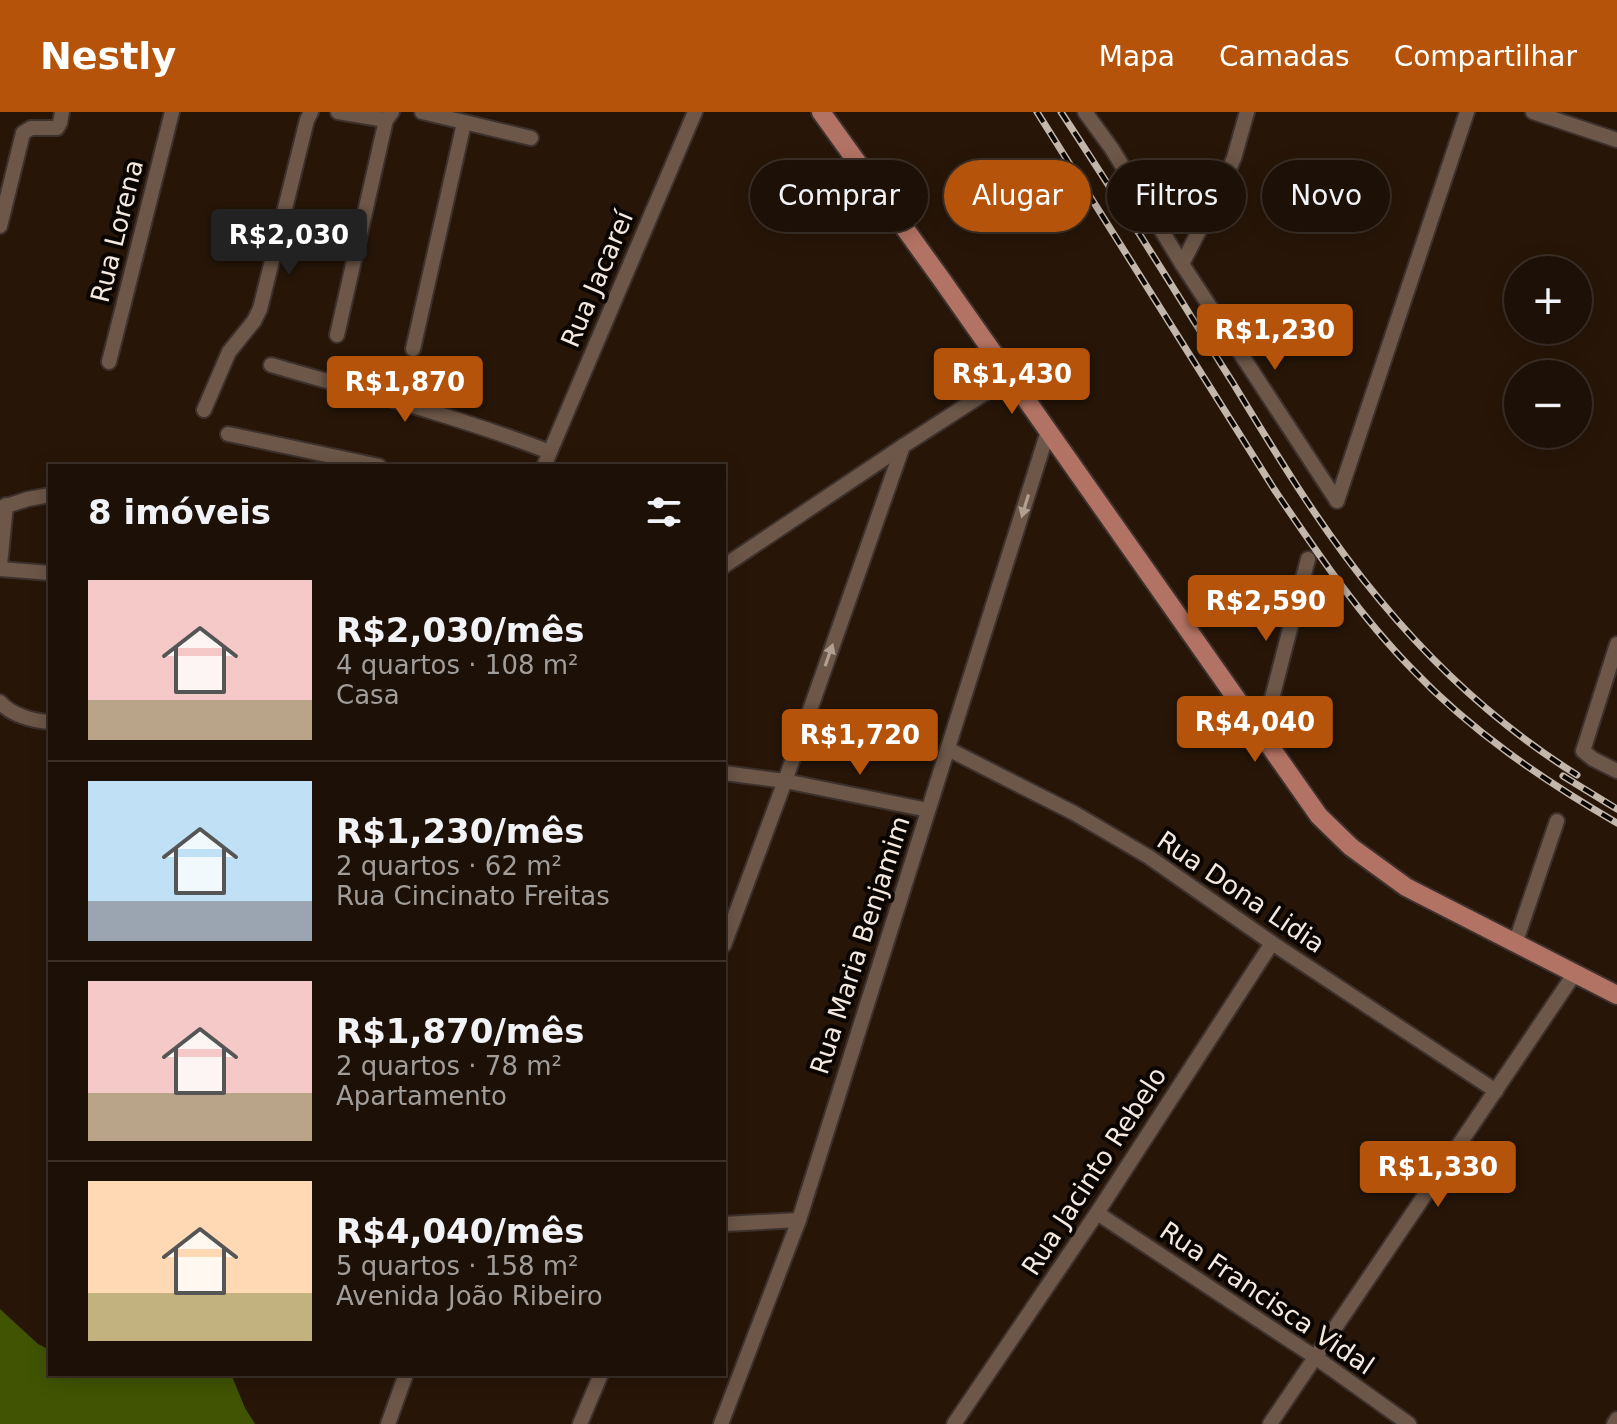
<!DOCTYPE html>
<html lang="pt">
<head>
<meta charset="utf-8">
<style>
  body { margin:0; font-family:"DejaVu Sans",sans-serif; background:#2a1e14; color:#f1f3f6; height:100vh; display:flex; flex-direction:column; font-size:30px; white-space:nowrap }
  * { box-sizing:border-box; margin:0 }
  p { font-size:26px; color:#a09d9b }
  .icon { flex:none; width:44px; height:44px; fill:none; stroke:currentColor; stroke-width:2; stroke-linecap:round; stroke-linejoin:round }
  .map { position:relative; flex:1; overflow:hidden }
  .side { position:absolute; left:48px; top:352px; width:678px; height:912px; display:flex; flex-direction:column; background:#1d1006; border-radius:0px; box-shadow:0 4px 20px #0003,0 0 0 2px #3b3028 }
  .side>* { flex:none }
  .guide { position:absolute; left:750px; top:48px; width:746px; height:72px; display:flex; gap:16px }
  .fabs { position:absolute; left:1504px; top:144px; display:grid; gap:16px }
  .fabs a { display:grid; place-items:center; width:88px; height:88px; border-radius:50%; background:#1d1006; box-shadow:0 4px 20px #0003,0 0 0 2px #3b3028; font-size:40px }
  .price { position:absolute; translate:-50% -68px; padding:0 18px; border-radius:8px; background:#b45309; color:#fff; font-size:26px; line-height:52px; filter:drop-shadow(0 2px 4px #0008) }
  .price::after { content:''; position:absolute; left:50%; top:48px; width:24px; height:18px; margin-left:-12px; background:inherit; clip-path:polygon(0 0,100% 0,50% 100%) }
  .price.active { background:#222; color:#fff }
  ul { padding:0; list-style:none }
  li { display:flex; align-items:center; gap:24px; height:200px; padding:0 40px }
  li+li { border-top:2px solid #3b3028 }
  li span { display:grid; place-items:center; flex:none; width:224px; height:160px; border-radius:0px; color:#555 }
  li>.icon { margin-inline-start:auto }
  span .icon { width:96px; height:96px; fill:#fffc; stroke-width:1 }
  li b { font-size:34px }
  h2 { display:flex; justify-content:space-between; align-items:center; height:96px; padding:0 40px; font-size:34px }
  .pill { padding:0 28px; border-radius:36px; background:#1d1006; box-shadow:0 4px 20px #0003,0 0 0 2px #3b3028; font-size:28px; line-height:72px }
  .pill.active { background:#b45309; color:#fff }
  header { display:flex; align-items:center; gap:48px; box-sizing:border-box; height:112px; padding:0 40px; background:#b45309; color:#fff }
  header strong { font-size:38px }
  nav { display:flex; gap:44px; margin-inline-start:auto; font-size:28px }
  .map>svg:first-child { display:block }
  .forest { fill:#405403 }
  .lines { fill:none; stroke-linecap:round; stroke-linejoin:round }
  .minor-casing { stroke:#3d312d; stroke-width:18 }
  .major-casing { stroke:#3d312d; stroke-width:22 }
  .minor { stroke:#6c5748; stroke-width:14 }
  .major { stroke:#b37364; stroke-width:18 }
  .rail-casing { stroke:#c3b6ab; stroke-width:7 }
  .rail { stroke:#0b0502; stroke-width:4; stroke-dasharray:12; stroke-linecap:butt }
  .oneway { fill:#b0a094 }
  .labels { text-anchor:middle; stroke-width:8; stroke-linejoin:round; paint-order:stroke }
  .street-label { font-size:26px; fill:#f4e8df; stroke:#0b0502 }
</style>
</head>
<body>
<header>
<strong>Nestly</strong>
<nav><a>Mapa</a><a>Camadas</a><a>Compartilhar</a></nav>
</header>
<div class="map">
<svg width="1617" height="1312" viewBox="0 0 1617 1312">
  <rect width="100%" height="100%" fill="#271608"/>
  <polygon class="forest" points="0,1197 38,1232 50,1238 50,1262 231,1262 245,1296 255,1312 0,1312"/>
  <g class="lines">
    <defs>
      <g id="minor">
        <polyline points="338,0 386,8"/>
        <polyline points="422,0 531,26"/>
        <polyline points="1085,0 1112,37 1182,152 1337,389"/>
        <polyline points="1533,0 1617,28"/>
        <polyline points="0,114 23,21 31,16 57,16 60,11 62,0"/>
        <polyline points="1182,152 1219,80 1234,46 1247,0"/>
        <polyline points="337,223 386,8 392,0"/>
        <polyline points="413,237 464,11"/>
        <polyline points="109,250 172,0"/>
        <path d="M271 253C364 280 459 305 550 340"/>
        <polyline points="204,298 229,240 254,209 260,197 307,8 311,0"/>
        <polyline points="228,322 379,354"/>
        <polyline points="544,354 695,0"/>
        <polyline points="1337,389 1467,0"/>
        <polyline points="0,396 28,387 50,383"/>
        <polyline points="0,453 6,393"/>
        <polyline points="724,454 903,334 1010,265"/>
        <polyline points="0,457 50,461"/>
        <polyline points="1617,532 1583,639 1593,647 1617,659"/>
        <path d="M0 590C11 603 33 609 50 610"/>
        <polyline points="1262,625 1308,447"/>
        <polyline points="948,637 1074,701 1149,745 1272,831 1496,979"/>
        <polyline points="724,661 785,669 928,698"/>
        <polyline points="1515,832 1557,709"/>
        <polyline points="724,833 785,669 903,334"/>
        <polyline points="1097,1101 1315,1245 1409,1312"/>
        <polyline points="724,1112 799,1108"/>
        <polyline points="388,1312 406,1262"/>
        <polyline points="580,1312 601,1262"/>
        <polyline points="721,1312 799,1108 1048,319"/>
        <polyline points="954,1312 1097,1101 1272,831"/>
        <polyline points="1270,1312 1575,861"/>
        <polyline points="1614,1312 1617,1307"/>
      </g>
      <polyline id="major" points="821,0 942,168 1319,704 1351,735 1406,775 1617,883"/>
    </defs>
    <use href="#minor" class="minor-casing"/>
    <use href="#major" class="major-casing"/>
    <use href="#minor" class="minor"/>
    <use href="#major" class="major"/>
    <defs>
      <g id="rail">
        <path d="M1037 0 1274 377C1316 439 1359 503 1412 557 1471 619 1543 668 1617 711"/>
        <path d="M1061 0C1120 89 1176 181 1233 271 1278 345 1323 420 1379 487 1435 555 1502 616 1577 663"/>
        <polyline points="1563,664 1617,697"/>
      </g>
    </defs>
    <use href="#rail" class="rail-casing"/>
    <use href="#rail" class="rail"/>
  </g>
  <defs><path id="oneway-solid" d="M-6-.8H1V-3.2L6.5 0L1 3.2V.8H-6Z" transform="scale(2)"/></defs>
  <g class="oneway">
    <use href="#oneway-solid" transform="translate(1025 394) rotate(107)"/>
    <use href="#oneway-solid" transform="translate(829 543) rotate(-71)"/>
  </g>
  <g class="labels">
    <g class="street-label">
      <text transform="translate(117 119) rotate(-76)" y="9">Rua Lorena</text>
      <text transform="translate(597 167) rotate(-67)" y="9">Rua Jacareí</text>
      <text transform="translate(1241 780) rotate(34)" y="9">Rua Dona Lidia</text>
      <text transform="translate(860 833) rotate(-72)" y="9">Rua Maria Benjamim</text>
      <text transform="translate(1094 1059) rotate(-57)" y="9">Rua Jacinto Rebelo</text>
      <text transform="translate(1267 1186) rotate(34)" y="9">Rua Francisca Vidal</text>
    </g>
  </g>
</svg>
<div class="fabs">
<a>+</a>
<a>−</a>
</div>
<b class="price active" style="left:289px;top:165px">R$2,030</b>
<b class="price" style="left:1275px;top:260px">R$1,230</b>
<b class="price" style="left:1012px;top:304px">R$1,430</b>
<b class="price" style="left:405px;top:312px">R$1,870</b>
<b class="price" style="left:1266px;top:531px">R$2,590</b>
<b class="price" style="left:1255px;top:652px">R$4,040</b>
<b class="price" style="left:860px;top:665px">R$1,720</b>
<b class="price" style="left:1438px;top:1097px">R$1,330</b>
<div class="guide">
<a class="pill">Comprar</a>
<a class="pill active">Alugar</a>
<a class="pill">Filtros</a>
<a class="pill">Novo</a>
</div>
<section class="side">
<h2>8 imóveis<svg class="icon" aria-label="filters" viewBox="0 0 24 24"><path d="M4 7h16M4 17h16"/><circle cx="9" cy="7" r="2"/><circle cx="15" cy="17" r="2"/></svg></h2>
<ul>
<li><span style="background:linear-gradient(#f6c9c9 75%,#b9a48a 0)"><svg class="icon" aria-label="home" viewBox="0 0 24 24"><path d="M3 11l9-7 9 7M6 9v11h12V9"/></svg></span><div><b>R$2,030/mês</b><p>4 quartos · 108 m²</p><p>Casa</p></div></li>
<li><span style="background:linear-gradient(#bfe0f5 75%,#9aa5b1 0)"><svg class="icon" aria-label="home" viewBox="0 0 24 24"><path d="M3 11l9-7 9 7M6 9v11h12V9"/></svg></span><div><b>R$1,230/mês</b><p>2 quartos · 62 m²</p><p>Rua Cincinato Freitas</p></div></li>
<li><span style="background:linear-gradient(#f6c9c9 70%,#b9a48a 0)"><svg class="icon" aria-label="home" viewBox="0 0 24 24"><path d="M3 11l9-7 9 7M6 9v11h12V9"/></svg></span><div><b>R$1,870/mês</b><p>2 quartos · 78 m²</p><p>Apartamento</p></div></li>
<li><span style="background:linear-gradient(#ffd9b3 70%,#c2b280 0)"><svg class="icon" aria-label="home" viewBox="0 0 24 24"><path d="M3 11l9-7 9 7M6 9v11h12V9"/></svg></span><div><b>R$4,040/mês</b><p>5 quartos · 158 m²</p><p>Avenida João Ribeiro</p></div></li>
</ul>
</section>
</div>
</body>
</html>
